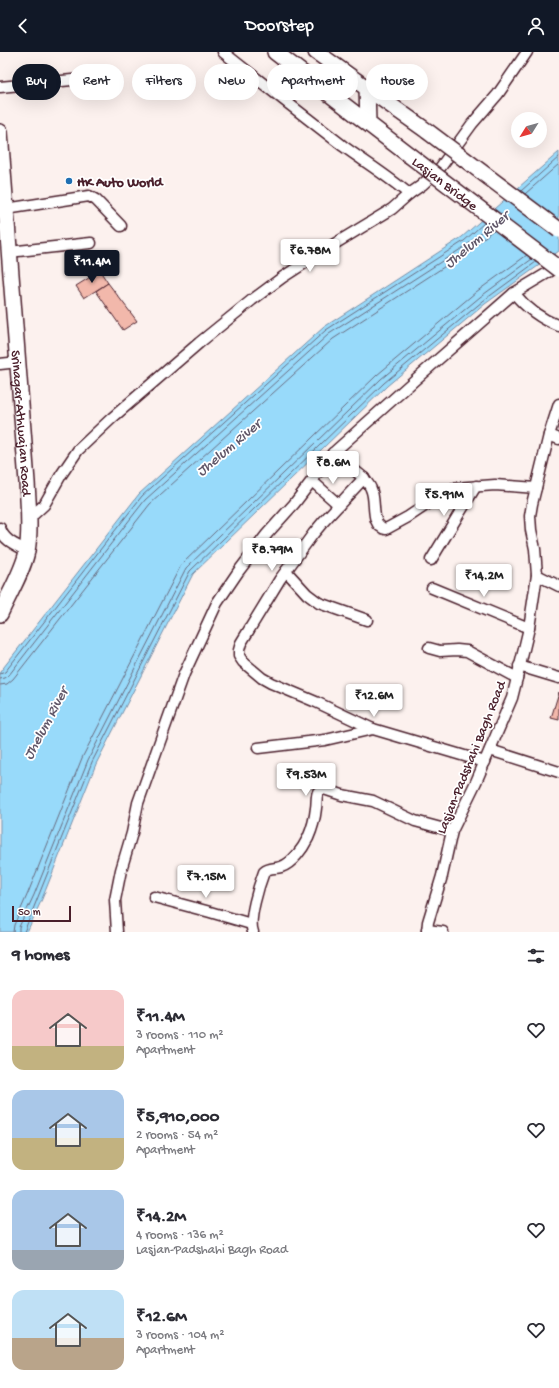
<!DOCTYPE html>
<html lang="en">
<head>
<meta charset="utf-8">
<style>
  body { margin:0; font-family:"Gochi Hand",sans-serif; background:#f7f7f7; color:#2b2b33; height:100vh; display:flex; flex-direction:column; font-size:15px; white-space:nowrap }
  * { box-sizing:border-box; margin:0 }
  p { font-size:13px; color:#7c7c81 }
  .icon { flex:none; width:22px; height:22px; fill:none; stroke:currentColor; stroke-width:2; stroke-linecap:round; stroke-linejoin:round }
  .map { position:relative; height:880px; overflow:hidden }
  .side { display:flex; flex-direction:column; background:#fff; flex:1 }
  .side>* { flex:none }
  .banner { position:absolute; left:12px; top:12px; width:535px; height:36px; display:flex; gap:8px }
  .needle { width:26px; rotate:233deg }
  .tools { position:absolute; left:511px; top:60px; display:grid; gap:8px }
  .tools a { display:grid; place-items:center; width:36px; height:36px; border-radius:50%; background:#fff; box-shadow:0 4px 16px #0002; font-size:20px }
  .scale { position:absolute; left:12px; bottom:10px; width:59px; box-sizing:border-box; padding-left:4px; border:2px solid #4a1f2b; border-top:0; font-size:11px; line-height:14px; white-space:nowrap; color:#4a1f2b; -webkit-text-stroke:3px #fff; paint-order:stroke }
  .price { position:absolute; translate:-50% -34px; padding:0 9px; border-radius:4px; background:#fff; color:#222; font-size:13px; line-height:26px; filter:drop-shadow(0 1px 2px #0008) }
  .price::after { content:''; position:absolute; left:50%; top:24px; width:12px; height:9px; margin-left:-6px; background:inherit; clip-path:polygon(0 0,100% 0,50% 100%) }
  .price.current { background:#111827; color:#fff }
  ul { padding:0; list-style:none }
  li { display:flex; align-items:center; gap:12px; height:100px; padding:0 12px }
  li span { display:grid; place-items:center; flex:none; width:112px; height:80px; border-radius:12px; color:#555 }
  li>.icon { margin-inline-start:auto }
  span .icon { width:48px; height:48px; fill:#fffc; stroke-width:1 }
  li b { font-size:17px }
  h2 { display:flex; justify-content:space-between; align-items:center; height:48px; padding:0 12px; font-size:17px }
  .tag { padding:0 14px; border-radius:18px; background:#fff; box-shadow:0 4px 16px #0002; font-size:14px; line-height:36px }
  .tag.current { background:#111827; color:#fff }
  header { display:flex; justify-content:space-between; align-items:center; height:52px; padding:0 12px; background:#111827; color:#fff; font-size:18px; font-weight:600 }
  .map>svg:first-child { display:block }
  .water { fill:#98dafa; stroke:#798fa7 }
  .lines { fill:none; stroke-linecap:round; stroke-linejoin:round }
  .shore { stroke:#696a7e; stroke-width:1 }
  .building { fill:#f2b8ab; stroke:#4a1f2b }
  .minor-casing { stroke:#4a1f2b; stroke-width:13 }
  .highway-casing { stroke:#4a1f2b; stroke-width:18 }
  .minor { stroke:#fff; stroke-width:10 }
  .highway { stroke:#fff; stroke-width:15 }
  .highway-bridge-casing { stroke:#4a1f2b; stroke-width:18; stroke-linecap:butt }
  .highway-bridge { stroke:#fff; stroke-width:15 }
  .poi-dot { fill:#1f6fb2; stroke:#fff; stroke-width:1.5 }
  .labels { text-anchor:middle; stroke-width:3.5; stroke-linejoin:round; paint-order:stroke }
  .poi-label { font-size:14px; font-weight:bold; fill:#4a1f2b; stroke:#fff; text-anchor:start }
  .street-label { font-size:14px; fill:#4a1f2b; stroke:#fff }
  .water-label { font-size:15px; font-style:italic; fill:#615769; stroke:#fff }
</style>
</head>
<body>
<header><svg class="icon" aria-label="back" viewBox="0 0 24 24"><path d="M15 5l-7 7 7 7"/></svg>Doorstep<svg class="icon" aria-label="person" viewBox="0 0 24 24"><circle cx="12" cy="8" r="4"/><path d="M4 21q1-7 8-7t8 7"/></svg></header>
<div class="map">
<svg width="559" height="880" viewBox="0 0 559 880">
  <rect width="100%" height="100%" fill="#fcf1ee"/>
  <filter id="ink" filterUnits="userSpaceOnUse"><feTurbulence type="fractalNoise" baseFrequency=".025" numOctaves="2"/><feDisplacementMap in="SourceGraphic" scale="8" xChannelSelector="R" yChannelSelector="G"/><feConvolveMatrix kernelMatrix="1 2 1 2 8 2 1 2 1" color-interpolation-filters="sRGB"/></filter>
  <g filter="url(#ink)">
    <polygon class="water" points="559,100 559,199 485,252 387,334 193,522 96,712 42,847 27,880 0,880 0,620 139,442 324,275 462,185"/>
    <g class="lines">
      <g class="shore">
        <polyline points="521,139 559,105"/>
        <polyline points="525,142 559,112"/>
        <polyline points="0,622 5,620 142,444 326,278 464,189 484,171"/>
        <polyline points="0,627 5,626 9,623 145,448 329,282 467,193 488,174"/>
        <polyline points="0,633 7,632 13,627 150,452 333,287 470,198 493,178"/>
        <polyline points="13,880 14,873 28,841 82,706 181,513 377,323 476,240 527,203"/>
        <polyline points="19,880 19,875 34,843 88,708 186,516 381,327 480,245 532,207"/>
        <polyline points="24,880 92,710 190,519 384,331 483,249 536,210"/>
      </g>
    </g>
    <g class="building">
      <polygon points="100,219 108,231 84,246 76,234"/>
      <polygon points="108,231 137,269 123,278 96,239"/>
      <polygon points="559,640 559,668 551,666"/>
    </g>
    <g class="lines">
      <defs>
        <g id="minor">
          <polyline points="0,35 113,24"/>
          <polyline points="409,142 422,133 440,116 472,72 498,42 527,0"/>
          <polyline points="6,157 89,144 96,148 121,174"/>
          <polyline points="9,200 91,191"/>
          <path d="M514 241C526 256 541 267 559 274"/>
          <polyline points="0,312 18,310"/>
          <polyline points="549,383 559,387"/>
          <polyline points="333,401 364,426"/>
          <polyline points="312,429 339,453"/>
          <path d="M28 465 33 463 44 453 61 423 78 398 112 366 199 291 252 248 283 225 331 194 392 157 409 142C388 124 365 110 343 94 303 63 263 32 223 0"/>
          <path d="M0 476C4 489 16 493 27 499"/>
          <polyline points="431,508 476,434"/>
          <polyline points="286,519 307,542 319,551 367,568"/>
          <polyline points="537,523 559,534"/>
          <polyline points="432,536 529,576"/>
          <polyline points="429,596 440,599 457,598 467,599 517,626"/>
          <polyline points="519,614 559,626"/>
          <path d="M373 677 316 650 271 631 262 626 243 610 239 604V598L241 591 280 527 313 482 323 470 364 426C366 430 370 433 371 437 377 449 369 474 386 477L408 465 447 439 455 436 495 433 536 436"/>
          <polyline points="258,696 325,688 373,677 485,710"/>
          <polyline points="490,698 559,720"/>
          <polyline points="154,845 210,860 251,872"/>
          <polyline points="427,878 443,880"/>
          <polyline points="117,880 115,848 121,818 132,781 138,751 184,622 217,551 238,520 267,482 294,452 333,401 417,326 514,241 559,214"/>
          <path d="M253 880C248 868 259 833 264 820 269 815 275 817 281 815 293 811 303 796 308 786 312 777 315 766 316 756 317 751 316 744 318 740 320 738 321 738 324 737L342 743 373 749 415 769 452 779"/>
          <polyline points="427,880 428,870 442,824 452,779 476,730 512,646 517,626 529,576 537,523 535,497 531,478 530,464 532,452 549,383 559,352"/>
        </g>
        <g id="highway">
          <polyline points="275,0 409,103"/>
          <polyline points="316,0 427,79"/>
          <polyline points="367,35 368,71"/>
          <path id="s1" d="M0 80 27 430C28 452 31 477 27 499 24 517 8 544 0 562"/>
        </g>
      </defs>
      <use href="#minor" class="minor-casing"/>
      <use href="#highway" class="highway-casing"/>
      <use href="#minor" class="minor"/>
      <use href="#highway" class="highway"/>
      <defs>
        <g id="highway-bridge">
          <polyline points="427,79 559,178"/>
          <path id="s2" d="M409 103 559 217"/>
        </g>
      </defs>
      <use href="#highway-bridge" class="highway-bridge-casing"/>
      <use href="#highway-bridge" class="highway-bridge"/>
    </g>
  </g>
  <circle class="poi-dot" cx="69" cy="129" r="4"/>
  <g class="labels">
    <g class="poi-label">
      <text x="77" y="134">HK Auto World</text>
    </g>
    <g class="street-label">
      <text dy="5" stroke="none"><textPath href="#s2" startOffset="46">Lasjan Bridge</textPath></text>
      <text dy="5" stroke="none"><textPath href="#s1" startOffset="292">Srinagar-Athwajan Road</textPath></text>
      <text transform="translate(470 705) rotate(-68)" y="5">Lasjan-Padshahi Bagh Road</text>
    </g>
    <g class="water-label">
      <text transform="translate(476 187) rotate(-40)" y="5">Jhelum River</text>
      <text transform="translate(228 395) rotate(-40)" y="5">Jhelum River</text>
      <text transform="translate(45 671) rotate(-62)" y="5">Jhelum River</text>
    </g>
  </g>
</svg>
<div class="tools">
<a><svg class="needle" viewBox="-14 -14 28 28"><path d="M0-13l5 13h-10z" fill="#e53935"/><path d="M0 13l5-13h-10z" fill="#7c7c81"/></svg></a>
</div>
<div class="scale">50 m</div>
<b class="price" style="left:310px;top:221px">₹6.78M</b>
<b class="price current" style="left:92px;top:232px">₹11.4M</b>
<b class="price" style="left:333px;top:433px">₹8.6M</b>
<b class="price" style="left:444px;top:465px">₹5.91M</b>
<b class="price" style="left:272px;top:520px">₹8.79M</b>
<b class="price" style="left:484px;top:546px">₹14.2M</b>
<b class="price" style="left:374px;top:666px">₹12.6M</b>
<b class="price" style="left:306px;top:745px">₹9.53M</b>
<b class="price" style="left:206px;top:847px">₹7.15M</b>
<div class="banner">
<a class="tag current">Buy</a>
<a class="tag">Rent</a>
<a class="tag">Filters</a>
<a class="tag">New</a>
<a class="tag">Apartment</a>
<a class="tag">House</a>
</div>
</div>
<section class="side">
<h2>9 homes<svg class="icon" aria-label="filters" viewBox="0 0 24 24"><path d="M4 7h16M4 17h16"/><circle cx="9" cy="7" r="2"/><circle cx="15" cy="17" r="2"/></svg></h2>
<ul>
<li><span style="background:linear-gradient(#f6c9c9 70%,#c2b280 0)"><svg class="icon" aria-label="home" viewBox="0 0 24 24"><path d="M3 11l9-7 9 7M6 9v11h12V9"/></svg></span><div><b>₹11.4M</b><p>3 rooms · 110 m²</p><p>Apartment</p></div><svg class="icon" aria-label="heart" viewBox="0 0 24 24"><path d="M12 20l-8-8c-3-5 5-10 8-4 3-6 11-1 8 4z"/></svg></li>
<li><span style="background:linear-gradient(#a9c7e8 60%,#c2b280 0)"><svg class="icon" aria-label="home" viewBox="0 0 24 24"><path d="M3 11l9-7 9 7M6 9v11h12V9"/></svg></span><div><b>₹5,910,000</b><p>2 rooms · 54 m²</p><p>Apartment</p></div><svg class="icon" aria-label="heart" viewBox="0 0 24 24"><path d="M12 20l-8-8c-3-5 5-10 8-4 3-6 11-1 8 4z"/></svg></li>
<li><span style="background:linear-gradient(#a9c7e8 75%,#9aa5b1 0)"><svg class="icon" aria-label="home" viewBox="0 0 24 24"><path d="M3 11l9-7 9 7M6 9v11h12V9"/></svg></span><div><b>₹14.2M</b><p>4 rooms · 136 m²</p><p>Lasjan-Padshahi Bagh Road</p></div><svg class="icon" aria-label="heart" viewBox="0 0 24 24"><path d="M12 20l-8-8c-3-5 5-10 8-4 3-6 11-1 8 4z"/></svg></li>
<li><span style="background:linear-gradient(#bfe0f5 60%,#b9a48a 0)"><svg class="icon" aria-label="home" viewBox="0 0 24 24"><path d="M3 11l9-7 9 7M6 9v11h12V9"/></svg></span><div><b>₹12.6M</b><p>3 rooms · 104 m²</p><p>Apartment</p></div><svg class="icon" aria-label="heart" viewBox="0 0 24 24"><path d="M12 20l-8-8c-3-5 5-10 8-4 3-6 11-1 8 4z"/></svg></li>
</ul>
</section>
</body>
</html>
